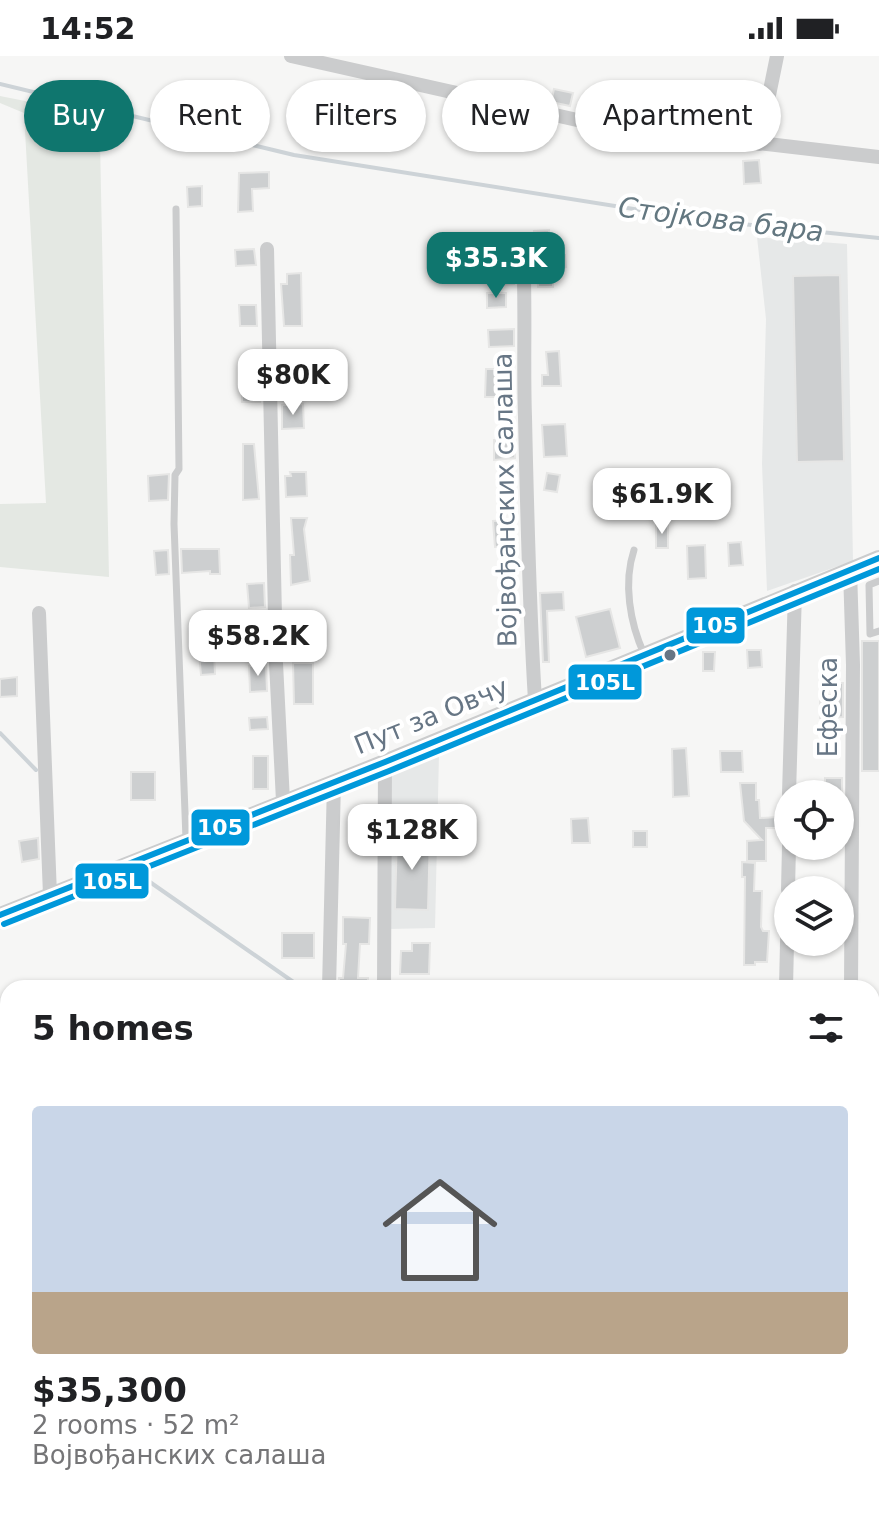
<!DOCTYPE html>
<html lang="en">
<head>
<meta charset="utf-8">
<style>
  body { margin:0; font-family:"DejaVu Sans",sans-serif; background:#f6f6f6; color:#202124; height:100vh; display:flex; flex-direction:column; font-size:30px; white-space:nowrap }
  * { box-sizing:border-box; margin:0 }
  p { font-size:26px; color:#757577 }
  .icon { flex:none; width:44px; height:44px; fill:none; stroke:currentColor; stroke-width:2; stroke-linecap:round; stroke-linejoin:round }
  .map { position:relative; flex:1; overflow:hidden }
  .sheet { position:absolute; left:0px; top:924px; width:880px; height:536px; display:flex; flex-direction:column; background:#fff; border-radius:24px 24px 0 0; box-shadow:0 2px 6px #0004 }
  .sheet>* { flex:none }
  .guide { position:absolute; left:24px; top:24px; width:832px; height:72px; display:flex; gap:16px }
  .buttons { position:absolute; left:774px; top:724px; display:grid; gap:16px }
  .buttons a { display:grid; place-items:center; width:80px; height:80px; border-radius:50%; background:#fff; box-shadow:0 2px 6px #0004; font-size:40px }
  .price { position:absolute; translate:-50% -68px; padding:0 18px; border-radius:16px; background:#fff; color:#222; font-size:26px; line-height:52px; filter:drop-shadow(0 2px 4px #0008) }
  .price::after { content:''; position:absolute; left:50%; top:48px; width:24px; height:18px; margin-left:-12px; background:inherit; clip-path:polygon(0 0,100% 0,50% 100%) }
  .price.active { background:#0f766e; color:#fff }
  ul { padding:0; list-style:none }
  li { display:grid; align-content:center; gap:16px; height:424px; padding:0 32px }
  li span { display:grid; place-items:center; height:248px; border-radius:8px; color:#555 }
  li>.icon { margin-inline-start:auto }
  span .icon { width:144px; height:144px; fill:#fffc; stroke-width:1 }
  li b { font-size:34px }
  h2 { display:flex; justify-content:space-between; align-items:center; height:96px; padding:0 32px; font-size:34px }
  .pill { padding:0 28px; border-radius:36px; background:#fff; box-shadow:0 2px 6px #0004; font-size:28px; line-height:72px }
  .pill.active { background:#0f766e; color:#fff }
  .status { display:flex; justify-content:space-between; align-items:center; height:56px; padding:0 40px; background:#fff; direction:ltr }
  .status svg { height:22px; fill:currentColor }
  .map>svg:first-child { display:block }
  .built { fill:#e6e8e8 }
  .green { fill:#e4e8e3 }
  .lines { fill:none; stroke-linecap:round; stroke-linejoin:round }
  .stream { stroke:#cdd3d7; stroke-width:4 }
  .building { fill:#cdcfd0; stroke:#e6e6e5; stroke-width:2 }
  .service { stroke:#cbcccd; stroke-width:7 }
  .minor { stroke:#cbcccd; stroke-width:14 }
  .tertiary { stroke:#cbcccd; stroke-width:16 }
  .bus-1-casing { stroke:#fff; stroke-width:12 }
  .bus-2-casing { stroke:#fff; stroke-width:12 }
  .bus-1 { stroke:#0098da; stroke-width:6 }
  .bus-2 { stroke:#0098da; stroke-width:6 }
  .bus-dot { fill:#677685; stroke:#fff; stroke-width:3 }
  .labels { text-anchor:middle; stroke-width:8; stroke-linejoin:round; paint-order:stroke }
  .street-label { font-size:26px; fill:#677685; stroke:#fff }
  .water-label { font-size:28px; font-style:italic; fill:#637780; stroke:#fff }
  .line-badge { stroke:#fff; stroke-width:3 }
  .badge-label { font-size:22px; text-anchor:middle; font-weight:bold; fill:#fff }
</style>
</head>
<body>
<div class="status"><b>14:52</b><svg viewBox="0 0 49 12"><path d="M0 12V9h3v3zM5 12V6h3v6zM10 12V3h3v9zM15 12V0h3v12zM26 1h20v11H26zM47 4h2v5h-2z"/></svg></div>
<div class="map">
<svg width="879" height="1460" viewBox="0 0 879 1460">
  <rect width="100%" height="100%" fill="#f6f6f5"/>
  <g class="built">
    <polygon points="757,181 847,188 853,505 767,535 762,408 766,263"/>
    <polygon points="437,697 439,698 435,872 389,873 378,718"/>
  </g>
  <g class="green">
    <polygon points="0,40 106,61 100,86 109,521 0,511 0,448 46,447 24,57 0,47"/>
    <polygon points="0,1006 8,1007 8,1452 12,1452 12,1460 0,1460"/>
  </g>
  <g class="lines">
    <g class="stream">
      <polyline points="0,28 294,99 703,164 879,182"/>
      <polyline points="0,677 36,714"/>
      <polyline points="147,824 302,932"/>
    </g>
  </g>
  <g class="building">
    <polygon points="601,30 620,34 616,54 603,52 604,48 597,47"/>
    <polygon points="554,33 573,37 570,50 551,46"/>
    <polygon points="759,104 761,127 744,128 743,105"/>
    <polygon points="269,116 269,132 252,133 253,155 238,156 239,117"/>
    <polygon points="202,130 202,150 188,151 187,131"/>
    <polygon points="549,174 550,199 565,199 566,211 557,212 557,224 553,224 553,231 538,231 537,194 535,194 534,175"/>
    <polygon points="481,177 507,177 507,191 480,191"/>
    <polygon points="254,193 256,209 236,210 235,194"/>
    <polygon points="514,210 514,228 498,229 497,211"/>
    <polygon points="301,217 302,270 284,270 281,228 287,228 287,218"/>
    <polygon points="840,219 844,405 797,406 793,220"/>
    <polygon points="487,237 506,237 506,251 487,252"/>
    <polygon points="239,249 256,249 257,270 240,270"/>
    <polygon points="514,273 514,290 489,291 488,274"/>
    <polygon points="559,295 561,330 542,330 542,319 548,319 546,296"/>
    <polygon points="486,313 502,313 501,341 485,341"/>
    <polygon points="260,327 260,346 242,346 242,328"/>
    <polygon points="303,348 304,372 282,373 282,349"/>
    <polygon points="565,368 567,400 544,401 542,369"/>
    <polygon points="494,384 514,384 515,402 494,404"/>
    <polygon points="243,388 254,388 259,443 243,444"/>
    <polygon points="290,416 306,416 307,440 286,441 285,420 291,420"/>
    <polygon points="547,417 560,419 557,436 544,434"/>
    <polygon points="169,418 168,444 149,445 148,420"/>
    <polygon points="637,432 694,434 693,450 636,449"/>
    <polygon points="291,462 307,462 304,473 310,525 291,529 290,499 294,499"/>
    <polygon points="508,464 509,490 495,491 493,465"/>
    <rect x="656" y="469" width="12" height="23"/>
    <polygon points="741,486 743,509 729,510 728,487"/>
    <polygon points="705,489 706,522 688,523 687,490"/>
    <polygon points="181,493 219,493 220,518 210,518 210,515 182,517"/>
    <polygon points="168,494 169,518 156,519 154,495"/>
    <polygon points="264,527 265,551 249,552 247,528"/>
    <polygon points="563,536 564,554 547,555 549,606 543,606 540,537"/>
    <polygon points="516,541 519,555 505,558 502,544"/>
    <polygon points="610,553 620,592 586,601 576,561"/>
    <polygon points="245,582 255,582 256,605 246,605"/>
    <rect x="862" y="585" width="17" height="130"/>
    <polygon points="747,594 761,594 762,611 748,612"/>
    <polygon points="214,596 215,618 201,619 199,597"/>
    <polygon points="703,596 715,596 714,615 703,615"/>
    <polygon points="293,607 313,607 313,648 294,648"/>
    <polygon points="266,609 267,635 250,636 249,610"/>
    <polygon points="17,621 17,640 0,641 0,623"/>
    <polygon points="839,627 843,627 843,661 820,662 820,639 839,639"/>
    <polygon points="267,661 268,673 250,674 249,662"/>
    <polygon points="686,692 689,740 673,741 672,693"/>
    <polygon points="720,695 742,695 743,716 721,716"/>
    <rect x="253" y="700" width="15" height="33"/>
    <rect x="131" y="716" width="24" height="28"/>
    <rect x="825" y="722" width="17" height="16"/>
    <polygon points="740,727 756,727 756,744 759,744 760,762 777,761 777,772 766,772 766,805 747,805 747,785 762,784 744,765"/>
    <polygon points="588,762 590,787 572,787 571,763"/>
    <rect x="633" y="775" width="14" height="16"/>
    <polygon points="397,777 430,778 428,854 395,853"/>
    <polygon points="38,782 39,803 22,806 19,785"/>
    <polygon points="742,806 755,807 754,835 762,835 761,871 763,875 769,875 767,906 755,906 755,909 744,909 745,821 742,821"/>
    <polygon points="343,861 370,862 369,888 360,888 358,922 368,922 368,932 339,932 339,922 343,922 346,888 343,888"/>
    <rect x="282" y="877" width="32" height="25"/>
    <polygon points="412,887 430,887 429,918 400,918 401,895 412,895"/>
  </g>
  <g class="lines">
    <g class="service">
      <polyline points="176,153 179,413 175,419 174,468 186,783"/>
      <path d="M634 494C623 527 630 567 644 598"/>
      <polyline points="879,525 869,529 870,578 879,575"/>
    </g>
    <g class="minor">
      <polyline points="291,0 595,68 879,101"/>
      <polyline points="759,88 777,0"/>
      <polyline points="267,193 276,607 283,745"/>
      <path d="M523 194C526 250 523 305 525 361 527 455 529 549 535 644"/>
      <polyline points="850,514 853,609 851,932"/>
      <polyline points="39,557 50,839"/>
      <polyline points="789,738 795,535"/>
      <polyline points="788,834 789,790"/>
      <polyline points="329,932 334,726"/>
      <polyline points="384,932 385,706"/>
      <polyline points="786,932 788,842"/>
      <polyline points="872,1274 879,1271"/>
      <polyline points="320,1460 320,1452"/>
      <polyline points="412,1460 431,1452"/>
    </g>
    <polyline class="tertiary" points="0,859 385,706 879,502"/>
    <defs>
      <polyline id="bus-1" points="0,859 385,706 879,502"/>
      <polyline id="bus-2" points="4,868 389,715 879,513"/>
    </defs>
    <use href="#bus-1" class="bus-1-casing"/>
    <use href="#bus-2" class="bus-2-casing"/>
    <use href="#bus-1" class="bus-1"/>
    <use href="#bus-2" class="bus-2"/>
  </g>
  <circle class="bus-dot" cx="670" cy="599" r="7"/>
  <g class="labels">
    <g class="street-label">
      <text transform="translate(505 444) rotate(-91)" y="9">Војвођанских салаша</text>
      <text transform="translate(828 651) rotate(-90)" y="9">Ефеска</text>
      <text transform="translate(431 660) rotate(-22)" y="9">Пут за Овчу</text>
    </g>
    <g class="water-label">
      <text transform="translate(721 163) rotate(7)" y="10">Стојкова бара</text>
    </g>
  </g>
  <g class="line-badge">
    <rect x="685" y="550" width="61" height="39" rx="8" fill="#0098da"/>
    <rect x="567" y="607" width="76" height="38" rx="8" fill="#0098da"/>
    <rect x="190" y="752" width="61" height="39" rx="8" fill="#0098da"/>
    <rect x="74" y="806" width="76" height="38" rx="8" fill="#0098da"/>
  </g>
  <g class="badge-label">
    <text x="715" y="577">105</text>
    <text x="605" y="634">105L</text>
    <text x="220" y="779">105</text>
    <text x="112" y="833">105L</text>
  </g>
</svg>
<div class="buttons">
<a><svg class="icon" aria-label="locate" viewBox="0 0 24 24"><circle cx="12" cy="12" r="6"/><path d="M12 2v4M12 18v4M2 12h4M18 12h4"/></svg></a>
<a><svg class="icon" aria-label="layers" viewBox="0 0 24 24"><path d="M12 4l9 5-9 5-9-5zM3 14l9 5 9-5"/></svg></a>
</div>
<b class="price active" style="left:496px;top:244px">$35.3K</b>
<b class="price" style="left:293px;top:361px">$80K</b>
<b class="price" style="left:662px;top:480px">$61.9K</b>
<b class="price" style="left:258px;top:622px">$58.2K</b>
<b class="price" style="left:412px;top:816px">$128K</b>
<div class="guide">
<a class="pill active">Buy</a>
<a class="pill">Rent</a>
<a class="pill">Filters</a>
<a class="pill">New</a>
<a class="pill">Apartment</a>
</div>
<section class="sheet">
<h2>5 homes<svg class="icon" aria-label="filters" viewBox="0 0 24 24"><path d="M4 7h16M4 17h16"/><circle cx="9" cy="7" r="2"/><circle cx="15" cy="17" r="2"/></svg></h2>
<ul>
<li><span style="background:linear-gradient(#c9d6e8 75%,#b9a48a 0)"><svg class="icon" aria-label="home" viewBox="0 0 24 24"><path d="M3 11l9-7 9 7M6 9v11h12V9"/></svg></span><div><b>$35,300</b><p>2 rooms · 52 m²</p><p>Војвођанских салаша</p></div></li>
</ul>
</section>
</div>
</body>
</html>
